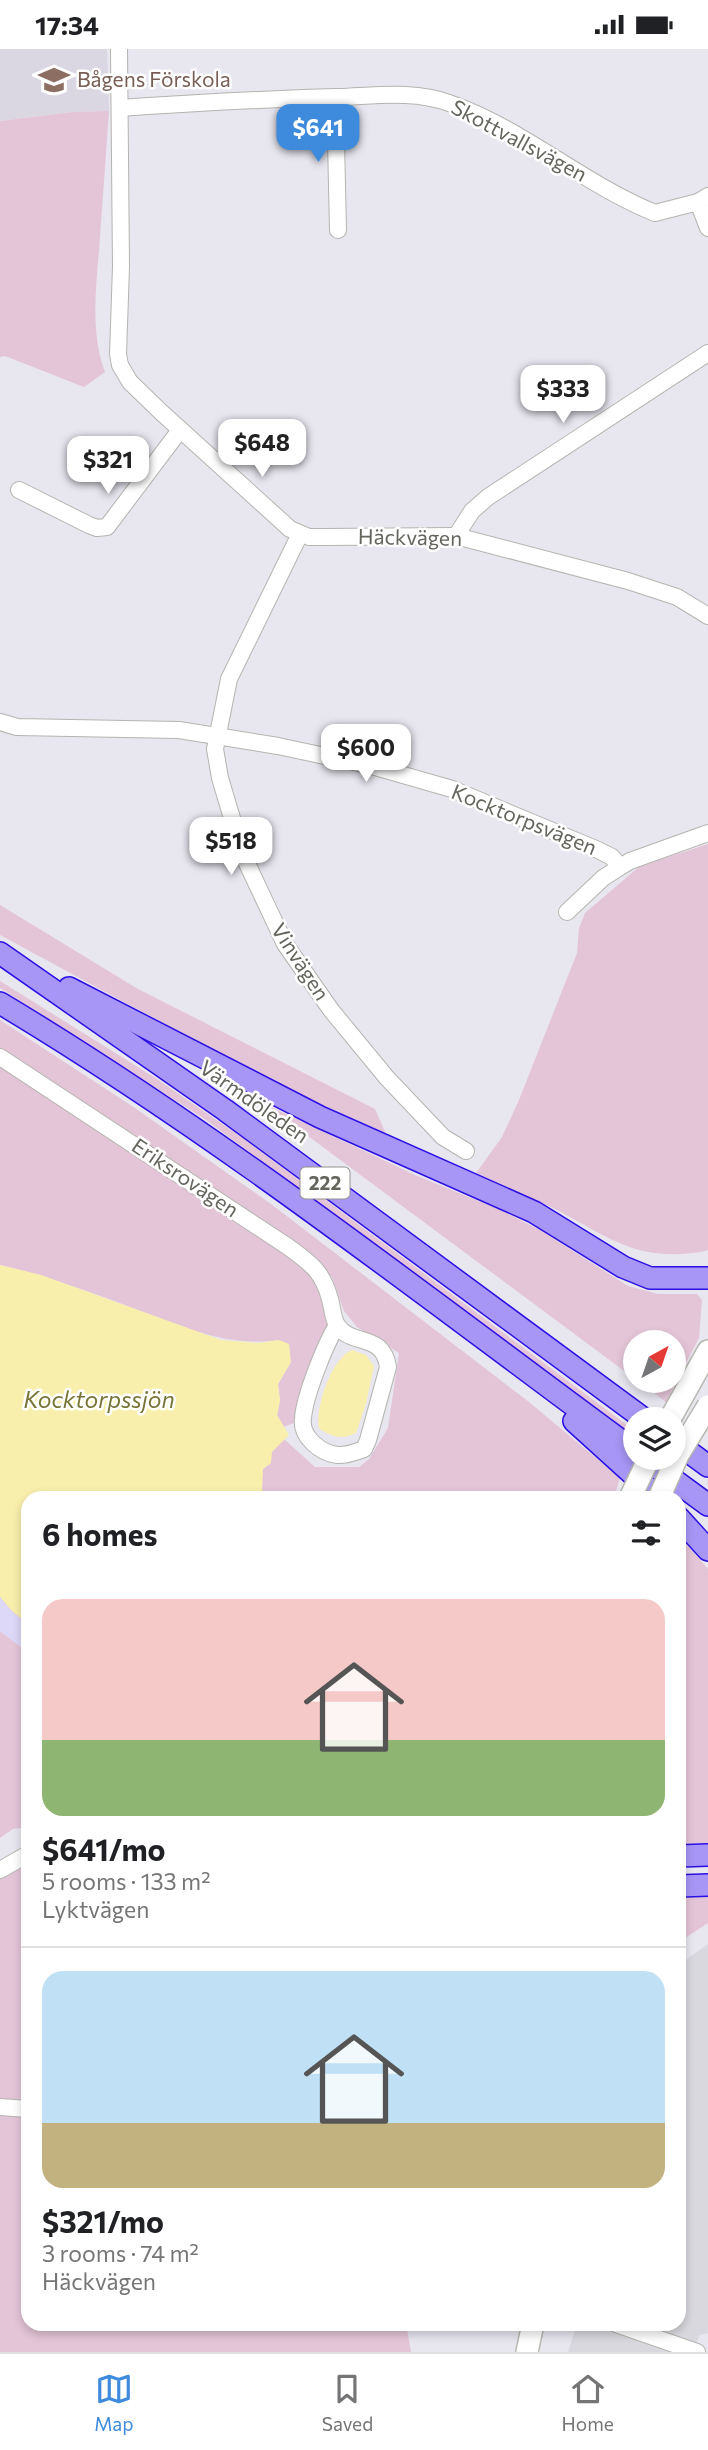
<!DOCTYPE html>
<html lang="en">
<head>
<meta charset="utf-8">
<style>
  body { margin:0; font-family:Commissioner,sans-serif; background:#f2f2f2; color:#202124; height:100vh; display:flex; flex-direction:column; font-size:26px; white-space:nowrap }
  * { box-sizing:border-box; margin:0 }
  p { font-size:23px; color:#757577 }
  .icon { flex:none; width:38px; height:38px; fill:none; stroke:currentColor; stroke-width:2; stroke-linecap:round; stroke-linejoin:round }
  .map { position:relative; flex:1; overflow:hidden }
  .drawer { position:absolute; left:21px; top:1442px; width:665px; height:840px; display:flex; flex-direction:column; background:#fff; border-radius:21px; box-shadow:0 4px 10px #0003 }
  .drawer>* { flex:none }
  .needle { width:46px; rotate:40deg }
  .tools { position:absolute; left:623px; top:1281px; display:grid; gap:14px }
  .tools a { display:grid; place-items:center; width:63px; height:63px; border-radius:50%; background:#fff; box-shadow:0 4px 10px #0003; font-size:35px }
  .price { position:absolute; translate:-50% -60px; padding:0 16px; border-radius:14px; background:#fff; color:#222; font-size:23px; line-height:46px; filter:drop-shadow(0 2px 4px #0008) }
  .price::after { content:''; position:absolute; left:50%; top:42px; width:21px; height:16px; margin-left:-10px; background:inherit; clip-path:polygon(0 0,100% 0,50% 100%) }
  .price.current { background:#3e8bdd; color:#fff }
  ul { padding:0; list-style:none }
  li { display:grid; align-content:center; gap:14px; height:371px; padding:0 21px }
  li+li { border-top:2px solid #e0e0e0 }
  li span { display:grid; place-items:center; height:217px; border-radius:21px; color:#555 }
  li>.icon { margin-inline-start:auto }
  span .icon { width:126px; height:126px; fill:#fffc; stroke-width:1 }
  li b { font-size:30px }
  h2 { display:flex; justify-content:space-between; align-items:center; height:84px; padding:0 21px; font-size:30px }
  .status { display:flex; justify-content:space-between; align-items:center; height:49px; padding:0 35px; background:#fff; direction:ltr }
  .status svg { height:19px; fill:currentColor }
  .dock { display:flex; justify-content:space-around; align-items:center; height:98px; border-top:2px solid #e0e0e0; background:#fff; font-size:19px; color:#757577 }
  .dock a { display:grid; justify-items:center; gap:4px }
  .dock .current { color:#3e8bdd }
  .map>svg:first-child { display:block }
  .industrial { fill:#d9d8de }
  .education { fill:#dad7e2 }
  .green { fill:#e4c5d7 }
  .sand { fill:#ded8f8 }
  .water { fill:#f9efac }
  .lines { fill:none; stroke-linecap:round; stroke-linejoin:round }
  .street-casing { stroke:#b4b5af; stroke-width:18 }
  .secondary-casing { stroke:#b7b8b0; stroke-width:24 }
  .highway-casing { stroke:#2b10e5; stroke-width:24 }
  .street { stroke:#fff; stroke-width:16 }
  .secondary { stroke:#fff; stroke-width:21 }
  .highway { stroke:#a896f6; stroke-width:21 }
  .secondary-bridge-casing { stroke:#b7b8b0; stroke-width:24; stroke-linecap:butt }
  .secondary-bridge { stroke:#fff; stroke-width:21 }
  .labels { text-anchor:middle; stroke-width:5; stroke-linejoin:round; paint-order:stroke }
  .shield { fill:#fff; stroke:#93938e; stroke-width:2 }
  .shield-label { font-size:19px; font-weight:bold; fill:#65655e }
  .education-label { font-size:21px; fill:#785e54; stroke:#fff; text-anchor:start }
  .street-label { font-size:21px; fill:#65655e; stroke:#fff }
  .water-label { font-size:23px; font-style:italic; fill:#787436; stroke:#fff }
</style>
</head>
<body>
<div class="status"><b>17:34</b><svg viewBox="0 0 49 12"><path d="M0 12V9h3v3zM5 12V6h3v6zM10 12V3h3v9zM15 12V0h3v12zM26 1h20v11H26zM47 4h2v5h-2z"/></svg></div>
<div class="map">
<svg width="708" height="2303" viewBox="0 0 708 2303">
  <rect width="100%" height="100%" fill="#e8e6ef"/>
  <polygon class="industrial" points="708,1895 708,2284 700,2286 692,2303 568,2303 577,2275 679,2275 679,1916"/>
  <polygon class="education" points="0,0 107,0 109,62 72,63 0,72"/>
  <g class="green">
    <path d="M109 62C106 104 103 146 100 188 97 231 89 281 105 323L84 338 5 307 0 308V72L72 63Z"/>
    <path d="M708 795V1201C699 1204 691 1204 681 1205 627 1208 597 1181 551 1158 526 1147 501 1136 476 1124L502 1088 519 1051 577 904 579 879 585 864 640 817Z"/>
    <polygon points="0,856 138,940 375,1060 386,1085 257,1025 0,886"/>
    <polygon points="0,932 157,1030 244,1090 635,1382 635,1388 206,1071 0,939"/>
    <polygon points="0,971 135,1059 271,1155 529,1353 620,1429 614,1449 28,1449 28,1778 13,1780 0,1789 0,1252 284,1390 315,1418 359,1418 369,1410 388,1379 399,1304 357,1278 344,1262 332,1228 297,1198 0,1001"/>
    <path d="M0 1015 109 1084 310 1222 320 1237 329 1273 298 1372 284 1378 277 1366 280 1351 278 1335 291 1313 279 1291C225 1298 188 1279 138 1261 93 1244 47 1227 0 1216Z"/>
    <polygon points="265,1055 415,1126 498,1160 540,1181 628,1237 658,1245 697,1245 702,1251 699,1289 666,1353 638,1332 674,1332 674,1293 635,1293 635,1330"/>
    <polygon points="679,1487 708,1520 708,1794 690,1797 679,1795"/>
    <polygon points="28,1811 28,2275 406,2275 411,2303 0,2303 0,1829"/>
    <polygon points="679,1843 708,1844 708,1874 679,1893"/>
  </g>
  <polygon class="sand" points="0,1548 12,1562 28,1575 28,1604 0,1582"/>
  <g class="water">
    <polygon points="0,1216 41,1226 221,1291 258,1294 279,1291 289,1295 291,1313 278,1335 280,1351 277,1366 289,1386 272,1403 271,1414 263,1420 262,1442 265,1449 28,1449 28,1575 12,1562 0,1548"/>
    <path d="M352 1301 366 1306 374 1317 366 1355 356 1384C342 1391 331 1388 319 1379 315 1358 331 1310 352 1301Z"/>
  </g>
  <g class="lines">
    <defs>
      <g id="street">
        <polyline points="119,0 121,218 118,305 120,316 130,333 161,363 290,480 309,488 325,488 456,487 628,532 677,548 708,567"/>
        <polyline points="335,48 338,181"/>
        <path d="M120 59C193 54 265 50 338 48 374 47 414 41 449 54 522 79 583 135 655 164L698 153"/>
        <polyline points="708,147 698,153 708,179"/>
        <polyline points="19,441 89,476 97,479 107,478 180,381"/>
        <polyline points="300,485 229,630 215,700 220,729 243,806 285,895 331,961 387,1029 443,1088 466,1102"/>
        <polyline points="456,487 472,462 488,448 708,304"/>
        <polyline points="0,673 17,678 179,681 278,697 372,717 452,740 598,801 612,808 620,818 630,812 708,784"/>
        <polyline points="567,863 603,829 620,818"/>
        <path d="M0 1008 287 1197C310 1214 322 1221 330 1250 332 1257 333 1270 337 1276 351 1298 383 1283 388 1318L368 1391 364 1400C355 1403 347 1407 337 1406 321 1404 300 1388 303 1369 305 1346 325 1296 337 1276"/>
        <polyline points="0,1821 28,1805"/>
        <polyline points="0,2058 28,2060"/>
        <polyline points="616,2275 697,2303"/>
      </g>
      <g id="secondary">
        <polyline points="670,1370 708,1302"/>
        <polyline points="527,2303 533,2275"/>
      </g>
      <g id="highway">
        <polyline points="0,904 225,1061 644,1370"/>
        <polyline points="69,939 320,1068 534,1163 623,1218 650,1229 708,1229"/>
        <path d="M0 954C222 1087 427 1249 635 1402"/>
        <polyline points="574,1372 659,1449"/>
        <polyline points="674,1392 708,1417"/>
        <polyline points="644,1409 708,1456"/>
        <polyline points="679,1469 708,1501"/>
        <polyline points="679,1807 708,1806"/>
        <polyline points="679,1837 708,1836"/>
      </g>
    </defs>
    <use href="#street" class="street-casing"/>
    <use href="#secondary" class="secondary-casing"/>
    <use href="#highway" class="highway-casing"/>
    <use href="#street" class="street"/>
    <use href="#secondary" class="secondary"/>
    <use href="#highway" class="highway"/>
    <defs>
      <g id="secondary-bridge">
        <polyline points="630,1449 649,1409"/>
        <polyline points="659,1449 678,1406 708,1357"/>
      </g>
    </defs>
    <use href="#secondary-bridge" class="secondary-bridge-casing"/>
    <use href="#secondary-bridge" class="secondary-bridge"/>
  </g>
  <defs>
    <symbol id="school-bare" viewBox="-9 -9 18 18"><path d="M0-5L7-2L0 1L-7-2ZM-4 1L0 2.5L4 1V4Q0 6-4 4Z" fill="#8d6e63" stroke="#fff" stroke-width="2.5" paint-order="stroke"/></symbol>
  </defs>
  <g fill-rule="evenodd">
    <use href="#school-bare" x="32" y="9" width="44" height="44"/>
  </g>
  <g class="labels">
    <rect class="shield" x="300.5" y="1118.5" width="49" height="31" rx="5"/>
    <g class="shield-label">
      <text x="325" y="1141">222</text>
    </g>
    <g class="education-label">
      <text x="77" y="38">Bågens Förskola</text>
    </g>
    <g class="street-label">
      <text transform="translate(519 92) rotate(28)" y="7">Skottvallsvägen</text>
      <text transform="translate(410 489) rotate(1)" y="7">Häckvägen</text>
      <text transform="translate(524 771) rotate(22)" y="7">Kocktorpsvägen</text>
      <text transform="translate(300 913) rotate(57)" y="7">Vinvägen</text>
      <text transform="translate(254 1053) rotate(35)" y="7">Värmdöleden</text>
      <text transform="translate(185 1129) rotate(34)" y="7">Eriksrovägen</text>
    </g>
    <g class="water-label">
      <text x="99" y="1359">Kocktorpssjön</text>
    </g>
  </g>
</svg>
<div class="tools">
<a><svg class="needle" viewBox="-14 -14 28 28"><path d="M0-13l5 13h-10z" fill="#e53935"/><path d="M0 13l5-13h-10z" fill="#757577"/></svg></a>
<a><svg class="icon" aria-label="layers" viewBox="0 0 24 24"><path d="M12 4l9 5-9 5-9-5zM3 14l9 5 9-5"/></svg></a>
</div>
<b class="price current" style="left:318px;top:115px">$641</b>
<b class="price" style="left:563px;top:376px">$333</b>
<b class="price" style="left:262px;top:430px">$648</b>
<b class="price" style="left:108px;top:447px">$321</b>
<b class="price" style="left:366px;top:735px">$600</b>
<b class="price" style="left:231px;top:828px">$518</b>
<section class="drawer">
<h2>6 homes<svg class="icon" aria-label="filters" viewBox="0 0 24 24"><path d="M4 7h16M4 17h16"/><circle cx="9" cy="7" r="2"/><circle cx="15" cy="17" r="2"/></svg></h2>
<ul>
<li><span style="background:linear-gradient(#f6c9c9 65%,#8fb573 0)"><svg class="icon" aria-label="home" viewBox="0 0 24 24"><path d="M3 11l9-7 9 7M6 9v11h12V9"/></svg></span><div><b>$641/mo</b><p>5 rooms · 133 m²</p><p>Lyktvägen</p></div></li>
<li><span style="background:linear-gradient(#bfe0f5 70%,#c2b280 0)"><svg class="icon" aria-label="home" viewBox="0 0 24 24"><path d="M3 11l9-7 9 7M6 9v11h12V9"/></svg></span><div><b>$321/mo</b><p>3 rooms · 74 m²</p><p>Häckvägen</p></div></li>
</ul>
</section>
</div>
<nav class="dock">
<a class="current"><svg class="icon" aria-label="map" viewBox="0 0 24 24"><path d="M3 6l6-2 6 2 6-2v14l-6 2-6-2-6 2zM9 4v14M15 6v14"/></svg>Map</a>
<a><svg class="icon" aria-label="saved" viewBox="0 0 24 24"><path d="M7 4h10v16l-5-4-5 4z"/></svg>Saved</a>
<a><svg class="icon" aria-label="home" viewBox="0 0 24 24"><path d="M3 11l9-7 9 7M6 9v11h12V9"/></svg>Home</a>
</nav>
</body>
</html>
